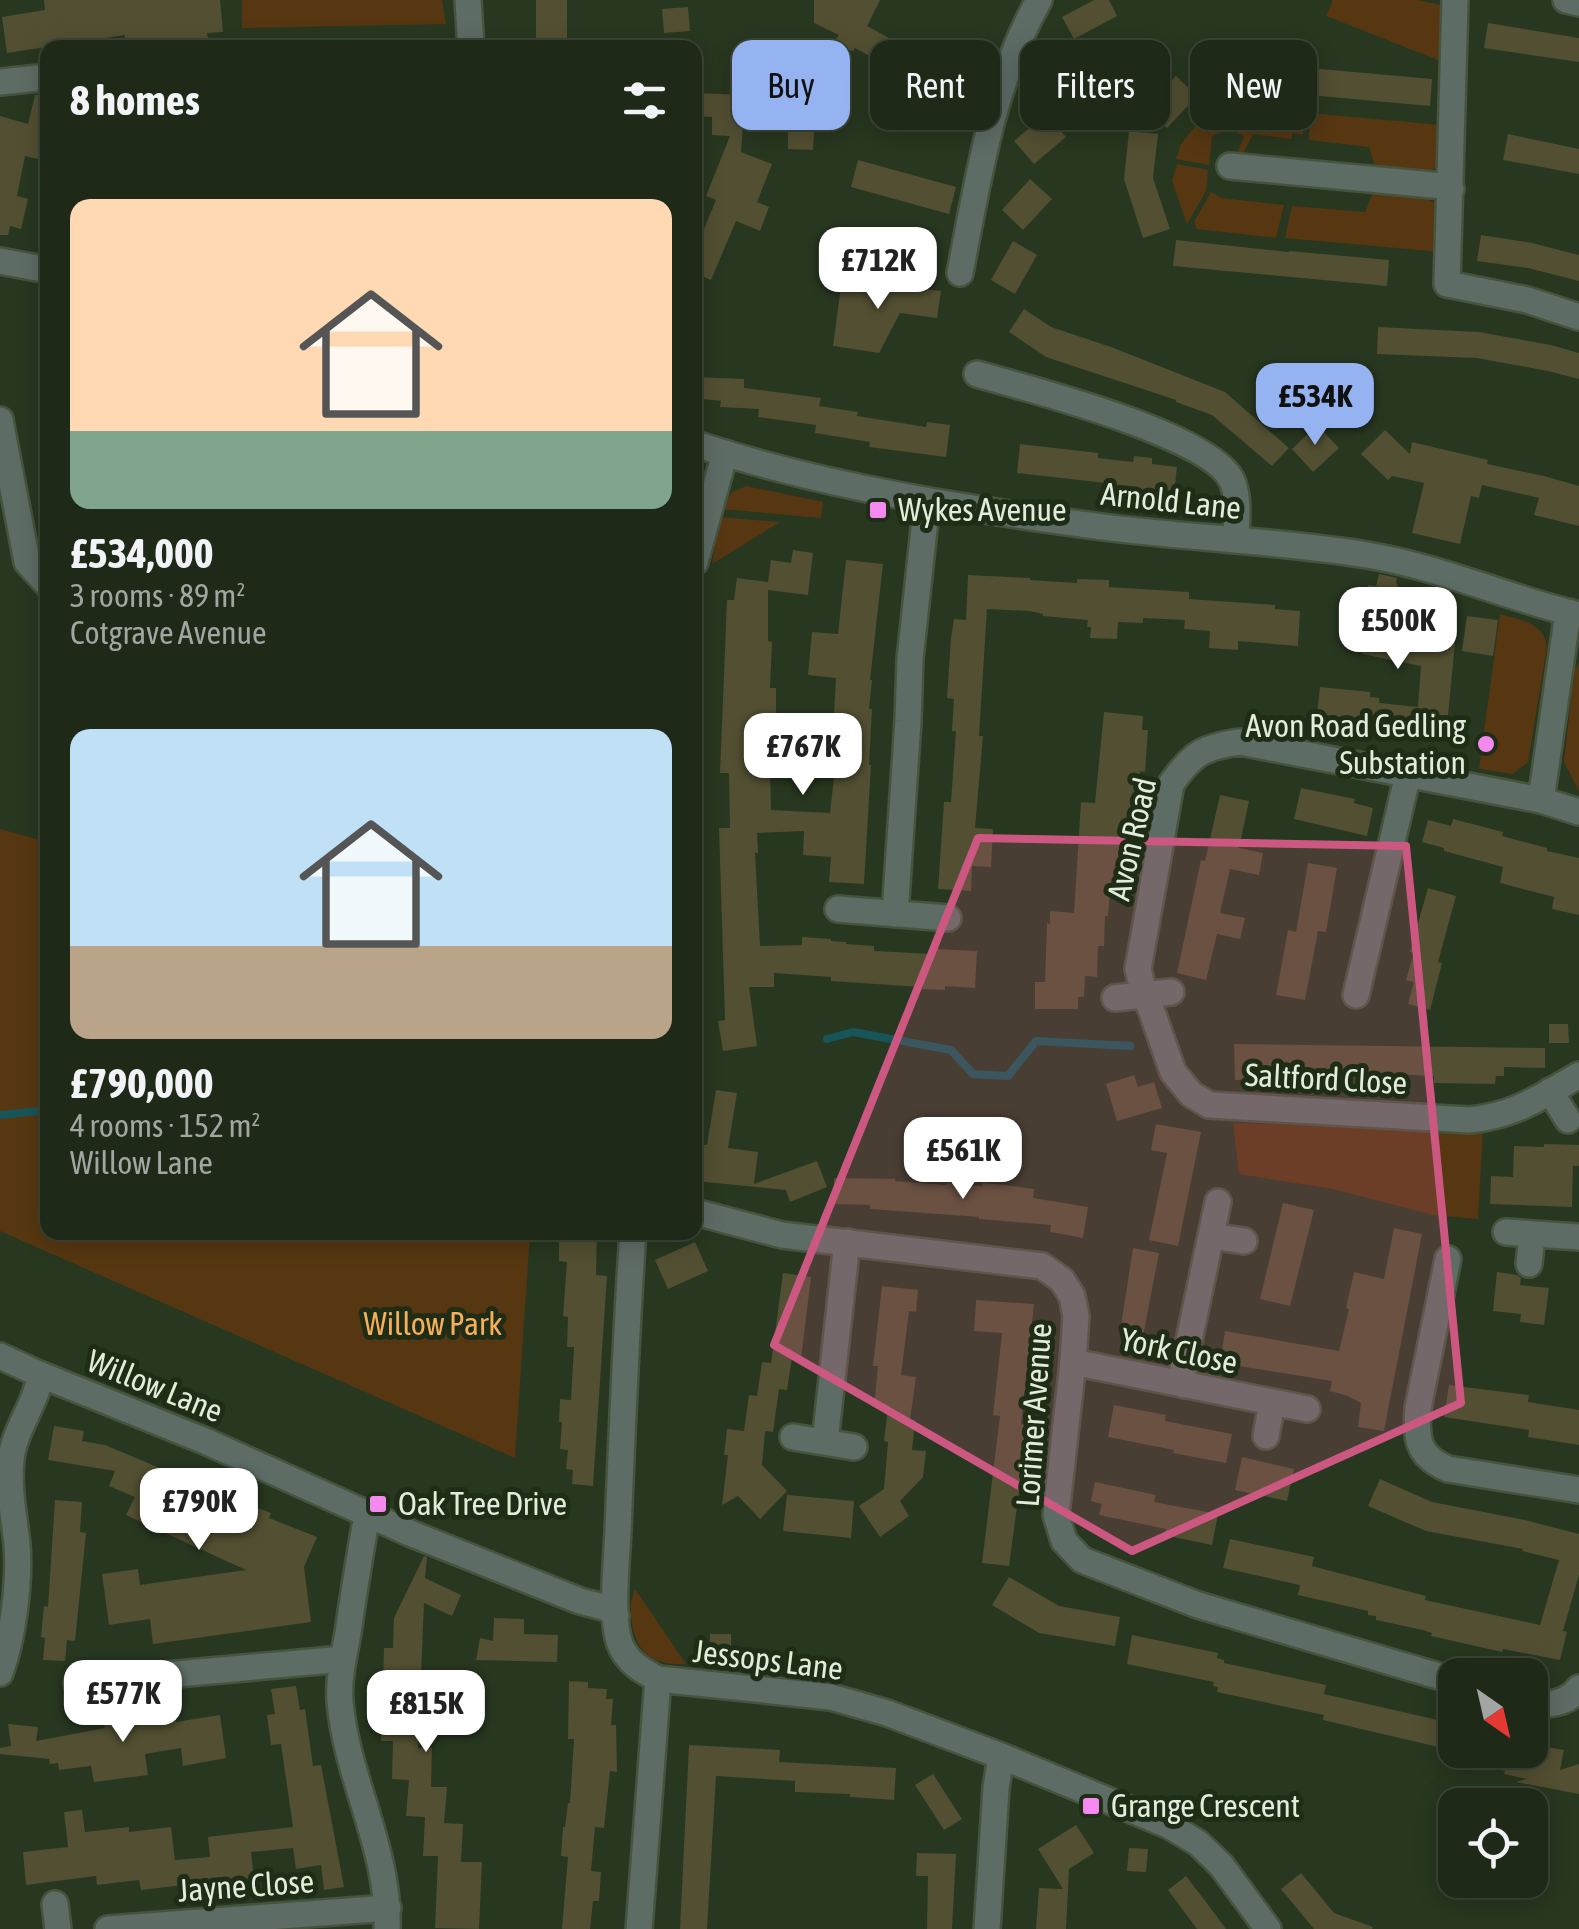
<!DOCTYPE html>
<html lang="en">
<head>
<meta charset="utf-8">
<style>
  body { margin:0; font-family:"Asap Condensed",sans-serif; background:#2b3525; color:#f1f3f6; height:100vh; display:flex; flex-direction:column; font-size:38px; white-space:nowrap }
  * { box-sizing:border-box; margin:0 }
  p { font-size:32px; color:#a1a6a2 }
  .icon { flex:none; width:55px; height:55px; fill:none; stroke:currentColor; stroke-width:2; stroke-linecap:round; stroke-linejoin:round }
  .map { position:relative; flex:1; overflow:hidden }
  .drawer { position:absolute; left:40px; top:40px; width:662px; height:1200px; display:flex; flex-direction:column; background:#1e2918; border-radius:20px; box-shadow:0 5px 25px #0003,0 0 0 2px #3c4537 }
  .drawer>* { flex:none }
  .guide { position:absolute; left:732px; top:40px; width:695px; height:90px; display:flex; gap:20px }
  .needle { width:65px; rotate:146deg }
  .fabs { position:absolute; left:1438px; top:1658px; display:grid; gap:20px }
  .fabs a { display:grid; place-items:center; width:110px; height:110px; border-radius:20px; background:#1e2918; box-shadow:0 5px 25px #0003,0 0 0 2px #3c4537; font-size:50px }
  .price { position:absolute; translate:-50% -85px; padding:0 22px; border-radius:20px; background:#fff; color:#222; font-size:32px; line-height:65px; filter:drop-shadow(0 2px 5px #0008) }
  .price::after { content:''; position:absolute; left:50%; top:60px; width:30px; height:22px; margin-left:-15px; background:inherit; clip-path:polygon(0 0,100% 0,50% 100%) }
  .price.on { background:#95b2f1; color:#111 }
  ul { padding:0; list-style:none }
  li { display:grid; align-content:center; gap:20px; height:530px; padding:0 30px }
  li span { display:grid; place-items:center; height:310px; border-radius:20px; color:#555 }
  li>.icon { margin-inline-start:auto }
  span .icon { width:180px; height:180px; fill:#fffc; stroke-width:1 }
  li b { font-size:42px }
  h2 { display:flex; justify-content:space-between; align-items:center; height:120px; padding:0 30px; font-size:42px }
  .tag { padding:0 35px; border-radius:20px; background:#1e2918; box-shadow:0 5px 25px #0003,0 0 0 2px #3c4537; font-size:35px; line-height:90px }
  .tag.on { background:#95b2f1; color:#111 }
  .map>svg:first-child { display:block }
  .green { fill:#563711 }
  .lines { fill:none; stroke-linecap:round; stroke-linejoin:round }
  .stream { stroke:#185558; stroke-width:8 }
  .building { fill:#524f32 }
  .minor-casing { stroke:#46543e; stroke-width:30 }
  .minor { stroke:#5e6c66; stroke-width:25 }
  .marked { fill:#cc5882; fill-opacity:0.2; stroke:#cc5882; stroke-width:8; stroke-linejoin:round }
  .poi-dot { fill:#f489ef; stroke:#1f2d16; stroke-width:4 }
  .labels { text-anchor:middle; stroke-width:10; stroke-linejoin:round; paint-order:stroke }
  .street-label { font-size:32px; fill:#e2ecdd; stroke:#1f2d16 }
  .poi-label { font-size:32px; fill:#e2ecdd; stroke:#1f2d16; text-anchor:start }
  .park-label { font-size:32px; fill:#f7af5a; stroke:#1f2d16 }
</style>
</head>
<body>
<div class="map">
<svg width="1579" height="1929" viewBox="0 0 1579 1929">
  <rect width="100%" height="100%" fill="#283720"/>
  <g class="green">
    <polygon points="242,0 442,0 446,24 242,28"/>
    <polygon points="1333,0 1417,0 1441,5 1444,10 1443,62 1326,16"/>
    <polygon points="1213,104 1304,113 1303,135 1293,133 1291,139 1253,134 1243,153 1238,151 1244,137 1231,128 1212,136 1209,165 1176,159 1181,144"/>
    <path d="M1310 113 1441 125C1441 142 1446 164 1429 172L1376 169 1369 147 1309 140Z"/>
    <polygon points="1177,164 1208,170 1206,191 1187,224 1172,181"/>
    <polygon points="1211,192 1222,198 1284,205 1276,238 1197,229 1194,222"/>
    <polygon points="1373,193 1426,199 1438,205 1441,252 1285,238 1292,206 1365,212"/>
    <polygon points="746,486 823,502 821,518 722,509 731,493"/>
    <polygon points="720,517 780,522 712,564"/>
    <path d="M1500 614C1520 620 1544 622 1547 647L1528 762 1513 774 1479 769Z"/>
    <polygon points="1579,663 1579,791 1564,762 1574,670"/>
    <polygon points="0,829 47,842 48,1232 530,1233 515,1458 0,1231"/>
    <polygon points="1233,1123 1483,1130 1478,1219 1433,1215 1333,1189 1239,1174"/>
    <path d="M635 1589 686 1664C654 1665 637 1655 632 1623 630 1611 630 1601 635 1589Z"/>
  </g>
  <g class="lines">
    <g class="stream">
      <polyline points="827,1039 853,1032 951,1050 973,1074 1008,1076 1036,1041 1130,1046"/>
      <polyline points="0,1115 48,1110"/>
    </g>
  </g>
  <g class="building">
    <polygon points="44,0 220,0 223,32 207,33 208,38 146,44 145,38 125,40 125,35 7,53 2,17 45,10"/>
    <rect x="536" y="0" width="31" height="48"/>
    <polygon points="814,0 880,0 867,26 979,87 967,110 855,48 853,51 833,43 839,35 814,23"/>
    <polygon points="1094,0 1109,0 1117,16 1074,39 1062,17"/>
    <polygon points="688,7 690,31 664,33 662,9"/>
    <polygon points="1488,23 1579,38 1579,62 1484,48"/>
    <polygon points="1071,54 1085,75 1051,99 1037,78"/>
    <polygon points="1210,59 1432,79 1430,106 1208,86"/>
    <polygon points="1176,76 1197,96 1167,128 1146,108"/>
    <polygon points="48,93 48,126 38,159 25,156 17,196 28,199 21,229 10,226 8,235 0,235 0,116 28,124 35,95"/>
    <polygon points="695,93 745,95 741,152 772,164 757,202 769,207 760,231 736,221 711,280 695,273 695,251 716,200 706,196 730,136 712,135 712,117 695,116"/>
    <polygon points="1046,114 1066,137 1034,164 1014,141"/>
    <polygon points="788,130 814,131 813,150 788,149"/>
    <polygon points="1129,131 1158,134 1153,178 1170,229 1143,238 1124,179"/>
    <polygon points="1508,134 1579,149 1579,174 1503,160"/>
    <polygon points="858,160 956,187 949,214 851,187"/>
    <polygon points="1030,179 1052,199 1023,230 1002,210"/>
    <polygon points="1481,235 1532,243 1579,255 1579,281 1528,268 1477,261"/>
    <polygon points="1176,240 1289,252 1289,251 1389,260 1387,286 1173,266"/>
    <polygon points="1013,241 1037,255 1015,294 991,280"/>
    <polygon points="842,279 941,291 937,318 900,313 879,353 833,346"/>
    <polygon points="1024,309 1051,327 1111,347 1225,392 1289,448 1272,466 1212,415 1176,402 1176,400 1046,357 1009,332"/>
    <polygon points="1378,327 1479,332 1551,345 1579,353 1579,379 1548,371 1477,358 1377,354"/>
    <polygon points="695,377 744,379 744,388 821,398 819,406 858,412 857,416 926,427 927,422 950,425 946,457 869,447 870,442 815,433 816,425 758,417 759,409 720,407 721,401 695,398"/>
    <polygon points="1317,425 1339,448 1313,472 1292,449"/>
    <polygon points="1385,430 1410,454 1412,442 1488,460 1487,464 1544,476 1579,486 1579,526 1534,515 1539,498 1482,485 1479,498 1471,496 1460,544 1412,533 1424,483 1392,476 1388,480 1361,454"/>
    <polygon points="1020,444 1098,453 1098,458 1133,462 1134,456 1152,458 1152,464 1177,467 1174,494 1106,487 1106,483 1017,473"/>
    <polygon points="793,550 813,553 808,595 768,590 768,641 772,642 770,688 776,688 776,722 769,722 771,810 830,813 836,760 834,760 837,730 833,730 836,678 808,675 812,632 838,634 846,560 883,564 870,680 872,680 869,709 872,709 869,765 871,765 864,884 829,882 831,857 803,855 804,831 757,833 758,853 755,853 760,946 802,945 802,937 831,939 831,941 846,942 846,944 874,946 874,951 934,954 934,949 977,951 975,988 945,986 945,990 920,989 920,987 831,981 831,977 774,973 774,987 749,987 757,1046 723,1051 718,1021 725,1020 719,828 730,828 729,773 720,773 727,600 734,600 737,578 768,582 771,560 791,563"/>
    <polygon points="1379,574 1397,578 1396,582 1403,598 1391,604 1384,637 1419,645 1438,625 1455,642 1446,737 1416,735 1416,728 1357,723 1357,720 1317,714 1320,687 1370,692 1370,697 1379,698 1379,703 1418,707 1421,666 1362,654 1367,632 1359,631 1368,585 1376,586"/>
    <polygon points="968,575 1030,578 1030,580 1077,583 1077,579 1109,580 1109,587 1189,592 1189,599 1275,605 1275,609 1300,611 1298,646 1238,641 1238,650 1209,648 1210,631 1184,629 1185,620 1143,618 1143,623 1118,622 1117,639 1090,638 1091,627 1087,627 1088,620 1043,616 1043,614 1030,611 987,609 979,736 983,736 975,828 993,829 991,867 972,866 971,891 938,889 944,802 951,802 956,731 952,731 954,699 947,698 951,638 954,619 966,620"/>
    <polygon points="1467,616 1498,620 1493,656 1462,651"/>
    <polygon points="1104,712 1143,716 1142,730 1148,730 1145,772 1140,771 1139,801 1134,801 1132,833 1124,832 1118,892 1110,891 1108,916 1105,916 1104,946 1098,946 1097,977 1085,976 1084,997 1078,997 1078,1009 1035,1009 1035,982 1045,982 1047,923 1050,924 1050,911 1074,913 1081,802 1095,803"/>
    <polygon points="1301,788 1355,799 1354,803 1373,808 1367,836 1294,819"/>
    <polygon points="1220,795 1249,801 1239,848 1263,853 1259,875 1230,869 1220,913 1245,918 1240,939 1217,934 1206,980 1177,973 1201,860 1205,861"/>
    <polygon points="1453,819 1503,832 1502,836 1547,848 1547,851 1579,858 1579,915 1552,909 1554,897 1500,883 1503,867 1444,851 1444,848 1422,842 1428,820 1451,826"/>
    <polygon points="1308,863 1337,868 1326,932 1318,931 1305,1000 1276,995 1288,930 1296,932"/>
    <polygon points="1428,888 1456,896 1438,962 1442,963 1430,1010 1408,1004 1414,982 1406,980 1414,953 1410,952"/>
    <polygon points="1549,1024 1568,1024 1569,1043 1549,1043"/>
    <polygon points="1234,1044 1545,1048 1545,1068 1504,1067 1504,1076 1496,1076 1495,1084 1434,1083 1434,1076 1391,1074 1235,1080"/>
    <polygon points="1134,1075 1138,1087 1154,1082 1162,1108 1117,1121 1106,1084"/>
    <polygon points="716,1090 737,1093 728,1148 758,1152 754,1184 817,1161 827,1187 790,1202 786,1190 695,1181 695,1144 707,1145"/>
    <polygon points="1156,1124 1201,1132 1178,1246 1149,1240 1167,1153 1151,1150"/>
    <polygon points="1544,1144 1579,1145 1579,1166 1573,1166 1572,1207 1490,1204 1491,1176 1513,1177 1514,1146 1544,1147"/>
    <polygon points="834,1178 895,1179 895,1181 946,1185 947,1183 982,1186 982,1183 1006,1185 1034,1189 1033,1198 1088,1207 1083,1238 1050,1232 1051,1225 979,1219 979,1217 870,1209 870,1205 833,1204"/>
    <polygon points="1283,1203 1314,1210 1290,1306 1260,1299"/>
    <polygon points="1394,1228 1422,1234 1384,1431 1358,1427 1361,1403 1348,1396 1330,1391 1332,1381 1220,1363 1225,1331 1339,1351 1349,1309 1346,1308 1354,1272 1384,1279"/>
    <polygon points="563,1232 597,1232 596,1275 607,1276 593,1486 572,1484 573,1470 566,1469 568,1450 560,1449 562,1422 559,1422 560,1399 571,1400 574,1347 567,1347 568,1317 563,1316 567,1262 559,1261 559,1240 563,1240"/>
    <polygon points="695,1242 708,1271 668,1289 655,1260"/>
    <polygon points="1133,1248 1159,1253 1143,1336 1120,1332"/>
    <polygon points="1497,1272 1517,1275 1521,1278 1520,1285 1549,1288 1544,1325 1520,1322 1521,1314 1493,1311"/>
    <polygon points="783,1273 811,1277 801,1359 792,1358 787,1390 779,1389 773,1432 765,1431 762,1465 787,1491 760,1519 738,1496 722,1505 728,1455 724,1455 727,1429 744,1431 749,1395 757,1396 762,1362 771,1363"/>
    <polygon points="882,1286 918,1290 916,1312 909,1311 901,1375 916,1377 910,1420 915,1420 912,1450 926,1451 923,1477 900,1501 909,1516 880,1537 859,1506 884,1489 888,1442 884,1441 888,1408 874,1407 878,1366 873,1366"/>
    <polygon points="976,1300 1034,1304 1021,1424 1028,1425 1009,1566 982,1563 1000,1416 993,1415 1002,1333 974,1331"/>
    <polygon points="1449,1385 1529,1395 1528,1402 1579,1410 1579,1445 1528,1437 1529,1430 1444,1417"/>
    <polygon points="1114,1405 1166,1415 1165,1421 1232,1434 1226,1463 1173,1453 1174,1450 1108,1437"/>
    <polygon points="54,1426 84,1431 82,1441 105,1445 205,1487 205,1485 232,1498 271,1513 269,1518 317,1537 304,1567 311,1622 153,1644 150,1619 109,1625 102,1574 138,1569 140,1585 246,1570 126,1515 135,1497 109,1486 115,1471 48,1460"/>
    <polygon points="1242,1457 1294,1469 1287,1501 1235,1490"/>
    <polygon points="1380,1479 1432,1502 1525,1520 1579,1534 1579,1575 1563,1631 1567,1632 1560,1660 1503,1649 1502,1652 1431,1636 1432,1633 1423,1630 1376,1620 1376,1616 1368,1615 1368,1611 1298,1595 1300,1585 1223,1568 1230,1539 1314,1557 1312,1566 1426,1596 1425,1600 1540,1625 1559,1560 1522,1551 1523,1549 1426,1531 1368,1506"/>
    <polygon points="1095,1482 1156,1495 1154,1502 1218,1514 1212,1545 1164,1535 1166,1529 1099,1515 1102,1504 1091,1501"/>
    <polygon points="787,1495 854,1501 851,1538 783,1531"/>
    <polygon points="55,1500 82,1502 80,1532 86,1533 75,1641 67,1640 65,1661 43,1660 45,1638 41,1637 44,1606 48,1607"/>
    <polygon points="424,1556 427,1557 425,1578 461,1595 452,1616 424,1603 418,1748 432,1748 431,1787 447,1787 444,1823 463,1824 461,1862 482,1862 479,1929 435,1928 438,1856 423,1856 425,1817 406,1816 409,1780 392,1779 393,1741 381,1741 384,1648 393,1648 394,1618"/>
    <polygon points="1009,1577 1059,1606 1120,1617 1115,1646 1039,1633 992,1605"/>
    <polygon points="494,1618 524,1619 524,1634 558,1635 557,1662 476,1660 480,1638 493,1641"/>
    <polygon points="710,1634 731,1634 731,1667 710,1666"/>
    <polygon points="1132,1635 1218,1653 1217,1658 1224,1660 1224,1663 1326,1685 1324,1694 1455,1724 1455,1750 1530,1750 1530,1744 1564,1750 1560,1770 1579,1764 1579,1794 1516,1782 1527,1779 1504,1774 1505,1771 1447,1758 1448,1750 1451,1750 1323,1720 1324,1715 1217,1692 1218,1687 1213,1686 1214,1682 1127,1664"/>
    <polygon points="569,1681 588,1682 588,1688 607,1689 606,1699 613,1699 611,1725 616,1725 617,1772 610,1771 604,1828 595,1827 591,1871 601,1872 599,1901 593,1901 590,1929 562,1929 568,1857 561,1856 563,1827 565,1827 568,1803 570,1803 574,1739 568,1739"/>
    <polygon points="296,1686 300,1710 305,1709 313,1766 321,1765 344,1887 324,1890 321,1865 296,1869 293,1848 251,1852 255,1888 184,1894 183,1885 141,1890 139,1880 97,1885 96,1876 26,1885 23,1852 68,1847 64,1812 82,1810 85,1832 129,1827 129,1832 171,1827 175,1860 210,1857 208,1837 293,1827 281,1744 271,1745 267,1715 275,1714 271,1689"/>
    <polygon points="175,1714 176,1722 220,1715 226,1758 183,1766 181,1748 145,1754 148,1775 94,1782 91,1766 59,1770 58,1763 50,1764 49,1759 0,1754 0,1748 11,1746 8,1724 38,1727 36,1741 105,1728 104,1724"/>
    <polygon points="689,1745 780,1750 779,1762 896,1768 894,1800 850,1797 850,1794 795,1792 795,1781 716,1776 707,1929 680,1929"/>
    <polygon points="933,1774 962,1819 944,1830 915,1785"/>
    <polygon points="1076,1825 1094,1853 1069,1869 1066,1929 1036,1929 1039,1888 1063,1889 1038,1849"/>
    <polygon points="1129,1848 1148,1849 1146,1872 1127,1871"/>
    <polygon points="917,1853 956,1854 952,1929 927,1929 928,1876 916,1876"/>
    <polygon points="1301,1873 1334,1913 1373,1927 1372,1929 1314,1929 1281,1889"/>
    <polygon points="1186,1876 1209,1906 1226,1929 1197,1929 1180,1906 1168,1890"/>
  </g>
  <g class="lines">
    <defs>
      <g id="minor">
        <polyline points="468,0 471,48"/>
        <polyline points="1455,0 1447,284 1527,300 1579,317"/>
        <polyline points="1566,0 1579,3"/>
        <polyline points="0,82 48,77"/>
        <polyline points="1230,166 1443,186 1451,189"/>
        <polyline points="0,261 48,270"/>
        <path d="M960 273C978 180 992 84 1039 0"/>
        <path d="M977 374C1029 389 1207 434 1231 479 1240 496 1236 521 1236 540"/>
        <polyline points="0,420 27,562 48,585"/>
        <path d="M695 444C827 487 965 509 1103 527 1191 538 1280 541 1367 555 1440 567 1508 598 1579 615"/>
        <polyline points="695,562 725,453"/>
        <polyline points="1568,612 1541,800 1579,812"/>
        <path d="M1541 800 1240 742C1203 747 1193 753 1171 784L1138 969 1144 995 1151 1009 1173 1072 1191 1094 1209 1105 1469 1120C1514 1116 1541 1097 1579 1075"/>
        <polyline points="838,909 948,918"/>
        <polyline points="895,914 908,721 910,659 927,501"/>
        <polyline points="1356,995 1408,774"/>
        <polyline points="1115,998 1171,992"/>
        <polyline points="1550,1091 1568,1120"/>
        <polyline points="695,1212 782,1235 1042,1266 1062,1280 1072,1296 1076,1316 1073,1362 1056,1515 1064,1541 1082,1560 1198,1605 1455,1681"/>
        <path d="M633 1232C626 1332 622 1431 618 1530 617 1560 610 1617 620 1644 627 1662 641 1670 658 1679L831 1697 887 1713 1001 1756 1170 1826 1198 1843 1221 1865 1268 1929"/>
        <polyline points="1506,1232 1579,1237"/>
        <polyline points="1211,1236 1244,1241"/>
        <path d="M1448 1259 1418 1408C1416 1439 1417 1456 1448 1469L1579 1490"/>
        <polyline points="1529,1264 1532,1235"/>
        <polyline points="0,1356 39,1374 205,1441 412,1534 580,1601 607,1608 616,1616"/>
        <polyline points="1073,1362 1307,1409"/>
        <polyline points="1184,1385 1182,1374 1218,1202"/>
        <polyline points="1266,1436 1272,1403"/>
        <polyline points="793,1437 854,1447"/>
        <polyline points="825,1442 847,1242"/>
        <path d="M370 1516 365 1526C359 1561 353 1597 348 1633 344 1655 338 1680 340 1702 347 1780 390 1850 387 1929"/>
        <path d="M0 1673C13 1638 20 1582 17 1544 14 1516 8 1489 11 1460 13 1430 41 1397 39 1374"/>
        <polyline points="77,1683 343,1659"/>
        <path d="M1530 1702C1548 1706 1567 1704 1579 1688"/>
        <polyline points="55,1904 58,1929"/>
        <polyline points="108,1929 388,1908"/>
        <polyline points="639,1929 658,1679"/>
        <polyline points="987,1929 996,1788 1001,1756"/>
      </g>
    </defs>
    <use href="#minor" class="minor-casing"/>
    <use href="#minor" class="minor"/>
  </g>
  <path class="marked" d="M978 838 1406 846 1461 1403 1132 1551 774 1345Z"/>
  <g class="poi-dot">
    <rect x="868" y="500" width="20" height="20" rx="5"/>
    <circle cx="1486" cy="744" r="10"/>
    <rect x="368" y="1494" width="20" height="20" rx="5"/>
    <rect x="1081" y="1796" width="20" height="20" rx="5"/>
  </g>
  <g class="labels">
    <g class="street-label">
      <text transform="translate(1171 501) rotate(6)" y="11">Arnold Lane</text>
      <text transform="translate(1132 839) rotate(-77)" y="11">Avon Road</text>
      <text transform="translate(1326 1079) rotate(3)" y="11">Saltford Close</text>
      <text transform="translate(1179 1351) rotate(12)" y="11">York Close</text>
      <text transform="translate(155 1386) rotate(22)" y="11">Willow Lane</text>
      <text transform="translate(1034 1415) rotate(-86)" y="11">Lorimer Avenue</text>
      <text transform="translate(768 1660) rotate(7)" y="11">Jessops Lane</text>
      <text transform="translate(246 1886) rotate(-4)" y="11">Jayne Close</text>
    </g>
    <g class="poi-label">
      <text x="898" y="521">Wykes Avenue</text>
      <text x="1466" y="737" text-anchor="end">Avon Road Gedling<tspan x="1466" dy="37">Substation</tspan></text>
      <text x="398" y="1515">Oak Tree Drive</text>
      <text x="1111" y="1817">Grange Crescent</text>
    </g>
    <g class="park-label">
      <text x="433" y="1335">Willow Park</text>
    </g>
  </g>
</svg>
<div class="fabs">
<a><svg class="needle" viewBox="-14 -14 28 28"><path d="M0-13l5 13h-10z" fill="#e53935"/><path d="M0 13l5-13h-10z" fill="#a1a6a2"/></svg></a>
<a><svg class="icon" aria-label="locate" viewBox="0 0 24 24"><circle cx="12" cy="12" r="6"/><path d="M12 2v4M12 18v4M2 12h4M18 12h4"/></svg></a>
</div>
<b class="price" style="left:878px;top:312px">£712K</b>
<b class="price on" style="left:1315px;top:448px">£534K</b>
<b class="price" style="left:1398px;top:672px">£500K</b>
<b class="price" style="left:803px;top:798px">£767K</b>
<b class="price" style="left:963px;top:1202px">£561K</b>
<b class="price" style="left:199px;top:1553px">£790K</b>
<b class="price" style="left:123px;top:1745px">£577K</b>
<b class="price" style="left:426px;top:1755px">£815K</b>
<div class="guide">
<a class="tag on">Buy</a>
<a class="tag">Rent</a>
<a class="tag">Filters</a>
<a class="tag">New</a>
</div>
<section class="drawer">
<h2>8 homes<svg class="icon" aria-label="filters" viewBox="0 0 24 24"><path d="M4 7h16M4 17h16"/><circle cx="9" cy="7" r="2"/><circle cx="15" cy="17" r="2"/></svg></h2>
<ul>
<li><span style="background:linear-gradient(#ffd9b3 75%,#7fa58c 0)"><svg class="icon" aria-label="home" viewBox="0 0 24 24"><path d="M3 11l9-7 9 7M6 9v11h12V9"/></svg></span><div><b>£534,000</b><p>3 rooms · 89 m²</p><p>Cotgrave Avenue</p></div></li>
<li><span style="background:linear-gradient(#bfe0f5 70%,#b9a48a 0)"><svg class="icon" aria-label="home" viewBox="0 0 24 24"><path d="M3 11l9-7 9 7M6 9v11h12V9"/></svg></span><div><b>£790,000</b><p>4 rooms · 152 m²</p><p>Willow Lane</p></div></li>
</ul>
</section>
</div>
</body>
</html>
